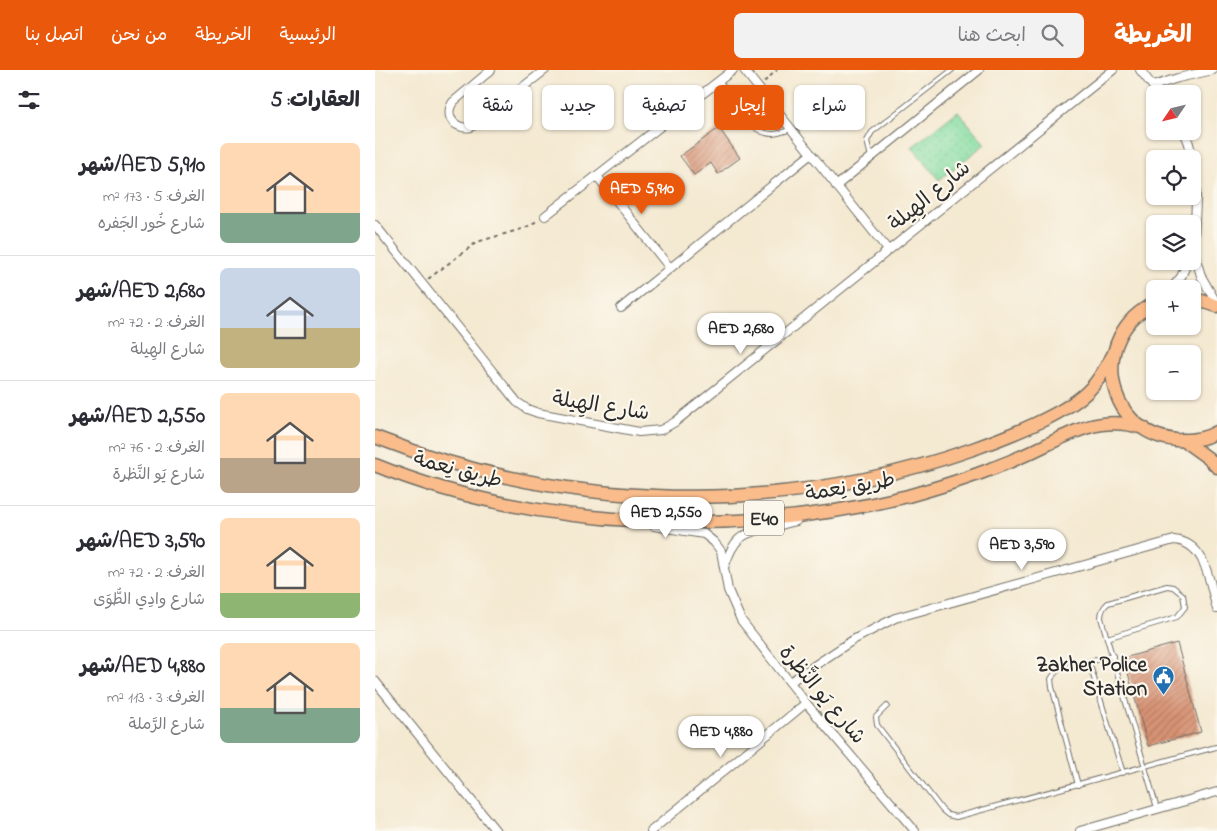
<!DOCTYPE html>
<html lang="ar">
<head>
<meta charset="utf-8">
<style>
  body { margin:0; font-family:"Indie Flower","Playpen Sans Arabic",sans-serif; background:#f2f2f3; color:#2b2b33; direction:rtl; height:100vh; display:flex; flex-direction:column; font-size:19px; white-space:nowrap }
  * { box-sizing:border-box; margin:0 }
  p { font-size:16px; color:#7c7c81 }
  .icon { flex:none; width:28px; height:28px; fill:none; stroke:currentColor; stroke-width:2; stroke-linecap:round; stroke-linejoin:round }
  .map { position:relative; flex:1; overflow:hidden; direction:ltr }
  .sheet { display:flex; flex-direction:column; background:#fff; width:375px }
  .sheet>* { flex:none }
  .hud { position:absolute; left:15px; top:15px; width:475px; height:45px; direction:rtl; display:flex; gap:10px }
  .needle { width:32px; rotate:235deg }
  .tools { position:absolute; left:771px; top:15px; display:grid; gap:10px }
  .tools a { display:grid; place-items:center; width:55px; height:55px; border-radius:8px; background:#fff; box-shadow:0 1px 4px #0004; font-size:25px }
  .price { position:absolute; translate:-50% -42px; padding:0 11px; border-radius:18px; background:#fff; color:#222; font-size:16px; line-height:32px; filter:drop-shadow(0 1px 2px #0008) }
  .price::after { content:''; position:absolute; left:50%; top:30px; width:15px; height:11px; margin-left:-8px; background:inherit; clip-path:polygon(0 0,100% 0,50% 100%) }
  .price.on { background:#ea580c; color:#fff }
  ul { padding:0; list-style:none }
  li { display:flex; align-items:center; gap:15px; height:125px; padding:0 15px }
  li+li { border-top:1px solid #e1e1e2 }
  li span { display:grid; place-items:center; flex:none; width:140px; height:100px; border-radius:8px; color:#555 }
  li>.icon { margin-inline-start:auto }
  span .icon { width:60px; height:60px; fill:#fffc; stroke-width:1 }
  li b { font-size:21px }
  h2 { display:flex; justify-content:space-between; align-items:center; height:60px; padding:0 15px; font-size:21px }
  .pill { padding:0 18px; border-radius:8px; background:#fff; box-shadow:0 1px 4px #0004; font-size:18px; line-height:45px }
  .pill.on { background:#ea580c; color:#fff }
  header { display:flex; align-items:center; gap:30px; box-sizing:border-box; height:70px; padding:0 25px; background:#ea580c; color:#fff }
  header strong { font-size:24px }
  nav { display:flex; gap:28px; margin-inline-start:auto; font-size:18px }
  .search { width:350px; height:45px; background:#f2f2f3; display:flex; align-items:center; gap:12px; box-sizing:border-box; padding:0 18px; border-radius:8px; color:#7c7c81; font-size:19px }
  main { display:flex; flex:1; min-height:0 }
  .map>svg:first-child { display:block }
  .park { fill:url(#park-dots); stroke:#588466 }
  .building { fill:url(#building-hatch) }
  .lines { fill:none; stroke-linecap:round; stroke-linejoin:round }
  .lane-casing { stroke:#716e65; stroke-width:6 }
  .street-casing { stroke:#716e65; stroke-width:10 }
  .primary-casing { stroke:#716e65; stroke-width:15 }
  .path { stroke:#716e65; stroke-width:2; stroke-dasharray:4 4; stroke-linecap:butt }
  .lane { stroke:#fff; stroke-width:4 }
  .street { stroke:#fff; stroke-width:8 }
  .primary { stroke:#fabc8b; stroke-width:12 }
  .labels { text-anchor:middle; stroke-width:4.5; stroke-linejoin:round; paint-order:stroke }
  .shield { fill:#fbf7ec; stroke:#696865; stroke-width:1 }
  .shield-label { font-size:20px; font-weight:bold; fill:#2b2b2b }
  .street-label { font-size:21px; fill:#2b2b2b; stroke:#fbf7ec }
  .poi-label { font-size:21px; font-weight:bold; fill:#2b2b2b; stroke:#fbf7ec; text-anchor:end }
</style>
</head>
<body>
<header>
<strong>الخريطة</strong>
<div class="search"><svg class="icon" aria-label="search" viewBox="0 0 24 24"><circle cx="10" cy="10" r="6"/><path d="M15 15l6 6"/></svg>ابحث هنا</div>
<nav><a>الرئيسية</a><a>الخريطة</a><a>من نحن</a><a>اتصل بنا</a></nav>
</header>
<main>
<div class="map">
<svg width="842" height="761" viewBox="0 0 842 761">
  <defs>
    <pattern id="park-dots" width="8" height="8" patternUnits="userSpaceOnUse" patternTransform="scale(1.25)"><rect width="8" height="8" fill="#85dda2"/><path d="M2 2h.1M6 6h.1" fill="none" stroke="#73be8c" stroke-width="1.8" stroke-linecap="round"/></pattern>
    <pattern id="building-hatch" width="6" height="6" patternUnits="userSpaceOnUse" patternTransform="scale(1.25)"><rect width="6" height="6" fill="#d89374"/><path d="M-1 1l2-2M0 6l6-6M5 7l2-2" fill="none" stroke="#af785f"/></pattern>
  </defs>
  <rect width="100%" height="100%" fill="#fbf7ec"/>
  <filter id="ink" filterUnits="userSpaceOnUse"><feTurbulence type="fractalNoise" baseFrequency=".02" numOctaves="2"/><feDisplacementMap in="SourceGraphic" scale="10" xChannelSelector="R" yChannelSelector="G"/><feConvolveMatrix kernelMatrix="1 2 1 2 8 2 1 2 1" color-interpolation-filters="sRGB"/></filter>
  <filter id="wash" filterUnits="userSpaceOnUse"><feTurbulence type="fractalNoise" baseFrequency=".0096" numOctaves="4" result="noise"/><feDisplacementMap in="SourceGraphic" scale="20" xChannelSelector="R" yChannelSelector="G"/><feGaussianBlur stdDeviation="1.12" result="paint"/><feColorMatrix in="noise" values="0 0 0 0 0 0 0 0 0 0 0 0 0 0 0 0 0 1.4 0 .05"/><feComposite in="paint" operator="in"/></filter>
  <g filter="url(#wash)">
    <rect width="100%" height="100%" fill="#f4e9d1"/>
    <polygon class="park" points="583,41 610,74 564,110 537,77"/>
    <g id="blocks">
      <g class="building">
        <polygon points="344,58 365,88 343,104 336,93 319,105 305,86"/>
        <polygon points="802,573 826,662 773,676 749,588"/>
      </g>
    </g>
  </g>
  <g filter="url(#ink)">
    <use href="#blocks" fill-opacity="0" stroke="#716e65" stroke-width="1"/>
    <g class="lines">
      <defs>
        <g id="lane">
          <path d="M344 11 382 59C395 67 403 64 416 59"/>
          <polyline points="496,87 492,71 497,62 577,0"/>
          <path d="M732 568 802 547 810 537 808 525 798 517 792 516 733 533C728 537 726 541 726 548L782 738"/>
          <polyline points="714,592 748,703"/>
          <polyline points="512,636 501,647 502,655 567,740 573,745 581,747 841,677"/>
          <polyline points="703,715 677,617 676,609 683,599 738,586"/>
        </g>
        <g id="street">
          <path d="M116 0 78 32C68 47 81 60 96 57L170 0"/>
          <polyline points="369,0 513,180"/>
          <polyline points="765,0 784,24"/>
          <polyline points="778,16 803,8 838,0"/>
          <path d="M809 61C826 97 821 140 818 178"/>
          <polyline points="222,106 295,198"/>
          <polyline points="461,116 604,0"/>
          <polyline points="170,146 358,0"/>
          <polyline points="0,155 142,332 152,339 163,343 264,362 286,360 300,352 738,0"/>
          <polyline points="818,178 826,206 842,234"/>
          <polyline points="796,219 806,207 813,191"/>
          <polyline points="246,238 436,84"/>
          <polyline points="279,456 329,464 339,472 346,481 353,520 366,550 431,633 540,761"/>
          <path d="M350 495C358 471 365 463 390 459 401 457 411 453 421 451"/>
          <polyline points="0,611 121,761"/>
          <path d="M415 612 478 570 520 548 799 470C832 473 834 512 842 539"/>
          <polyline points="276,761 431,633"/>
          <polyline points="705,761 842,722"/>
        </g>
        <g id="primary">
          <polyline points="818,228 842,236"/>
          <path d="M780 233C714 264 727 362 801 370 815 371 830 369 842 362"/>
          <path d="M0 367C191 442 404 447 598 379 631 367 693 344 716 318 725 309 731 297 738 285"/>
          <polyline points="808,370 833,388 842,397"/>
          <path d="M0 395C160 460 366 468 533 426 561 418 589 410 616 399 635 392 653 384 671 375 706 358 729 346 769 358"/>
        </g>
      </defs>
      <use href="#lane" class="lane-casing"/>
      <use href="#street" class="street-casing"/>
      <use href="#primary" class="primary-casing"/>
      <g class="path">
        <polyline points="389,12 402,0"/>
        <polyline points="53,209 102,172 150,158 162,151"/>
      </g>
      <use href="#lane" class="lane"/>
      <use href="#street" class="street"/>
      <use href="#primary" class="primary"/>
    </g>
  </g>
  <defs>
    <symbol id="civic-pin" viewBox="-11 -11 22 30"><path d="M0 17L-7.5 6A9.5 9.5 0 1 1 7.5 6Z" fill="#1f6fb2" stroke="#fbf7ec"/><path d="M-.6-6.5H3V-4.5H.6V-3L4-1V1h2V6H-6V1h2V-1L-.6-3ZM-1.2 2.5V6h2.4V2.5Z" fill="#fff"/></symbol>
  </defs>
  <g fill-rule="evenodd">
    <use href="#civic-pin" x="776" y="594" width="25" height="34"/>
  </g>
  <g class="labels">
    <rect class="shield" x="369" y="430.5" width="40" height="35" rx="4"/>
    <g class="shield-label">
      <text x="389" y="455">E40</text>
    </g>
    <g class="street-label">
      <text transform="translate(554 125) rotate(-39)" y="7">شارع الهِيلة</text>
      <text transform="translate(226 335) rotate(9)" y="7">شارع الهِيلة</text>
      <text transform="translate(83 399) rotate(15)" y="7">طريق نِعمة</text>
      <text transform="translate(475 416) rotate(-10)" y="7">طريق نِعمة</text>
      <text transform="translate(448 624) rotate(50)" y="7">شارع يَو النَّظرة</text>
    </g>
    <g class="poi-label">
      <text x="772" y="601">Zakher Police<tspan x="772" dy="24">Station</tspan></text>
    </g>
  </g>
</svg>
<div class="tools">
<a><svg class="needle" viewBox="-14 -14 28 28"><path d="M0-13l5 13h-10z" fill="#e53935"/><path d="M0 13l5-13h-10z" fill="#7c7c81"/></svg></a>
<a><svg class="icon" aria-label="locate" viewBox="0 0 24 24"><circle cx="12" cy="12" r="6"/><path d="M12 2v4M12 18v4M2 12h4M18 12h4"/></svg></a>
<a><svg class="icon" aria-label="layers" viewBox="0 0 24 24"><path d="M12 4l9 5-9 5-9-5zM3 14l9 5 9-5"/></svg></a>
<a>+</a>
<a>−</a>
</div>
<b class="price on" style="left:267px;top:145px">AED 5,910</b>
<b class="price" style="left:366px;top:285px">AED 2,680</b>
<b class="price" style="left:291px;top:469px">AED 2,550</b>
<b class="price" style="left:647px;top:501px">AED 3,590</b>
<b class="price" style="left:346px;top:688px">AED 4,880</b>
<div class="hud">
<a class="pill">شراء</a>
<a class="pill on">إيجار</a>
<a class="pill">تصفية</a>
<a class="pill">جديد</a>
<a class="pill">شقة</a>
</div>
</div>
<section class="sheet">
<h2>العقارات: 5<svg class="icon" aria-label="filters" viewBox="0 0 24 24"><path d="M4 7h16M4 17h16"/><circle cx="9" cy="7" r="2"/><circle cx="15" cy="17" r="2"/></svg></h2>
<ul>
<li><span style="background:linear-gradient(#ffd9b3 70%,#7fa58c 0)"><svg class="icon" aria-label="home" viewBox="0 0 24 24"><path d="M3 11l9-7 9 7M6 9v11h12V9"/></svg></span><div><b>AED 5,910/شهر</b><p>الغرف: 5 · 173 m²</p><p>شارع خُور الجَفره</p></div></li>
<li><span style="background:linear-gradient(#c9d6e8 60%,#c2b280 0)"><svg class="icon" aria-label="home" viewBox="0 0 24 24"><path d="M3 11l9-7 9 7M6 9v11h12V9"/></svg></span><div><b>AED 2,680/شهر</b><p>الغرف: 2 · 72 m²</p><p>شارع الهِيلة</p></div></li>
<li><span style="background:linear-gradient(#ffd9b3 65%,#b9a48a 0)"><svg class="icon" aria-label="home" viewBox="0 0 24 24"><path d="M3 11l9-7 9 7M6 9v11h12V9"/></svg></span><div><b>AED 2,550/شهر</b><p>الغرف: 2 · 76 m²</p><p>شارع يَو النَّظرة</p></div></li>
<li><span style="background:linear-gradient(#ffd9b3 75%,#8fb573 0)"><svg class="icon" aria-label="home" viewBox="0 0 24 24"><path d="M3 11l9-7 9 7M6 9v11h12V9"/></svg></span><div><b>AED 3,590/شهر</b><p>الغرف: 2 · 72 m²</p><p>شارع وادِي الطُّوَى</p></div></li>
<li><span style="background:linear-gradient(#ffd9b3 65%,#7fa58c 0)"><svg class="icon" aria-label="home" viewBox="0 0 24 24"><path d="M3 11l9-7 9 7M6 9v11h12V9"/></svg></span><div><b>AED 4,880/شهر</b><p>الغرف: 3 · 113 m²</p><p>شارع الرَّملة</p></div></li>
</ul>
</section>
</main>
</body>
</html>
